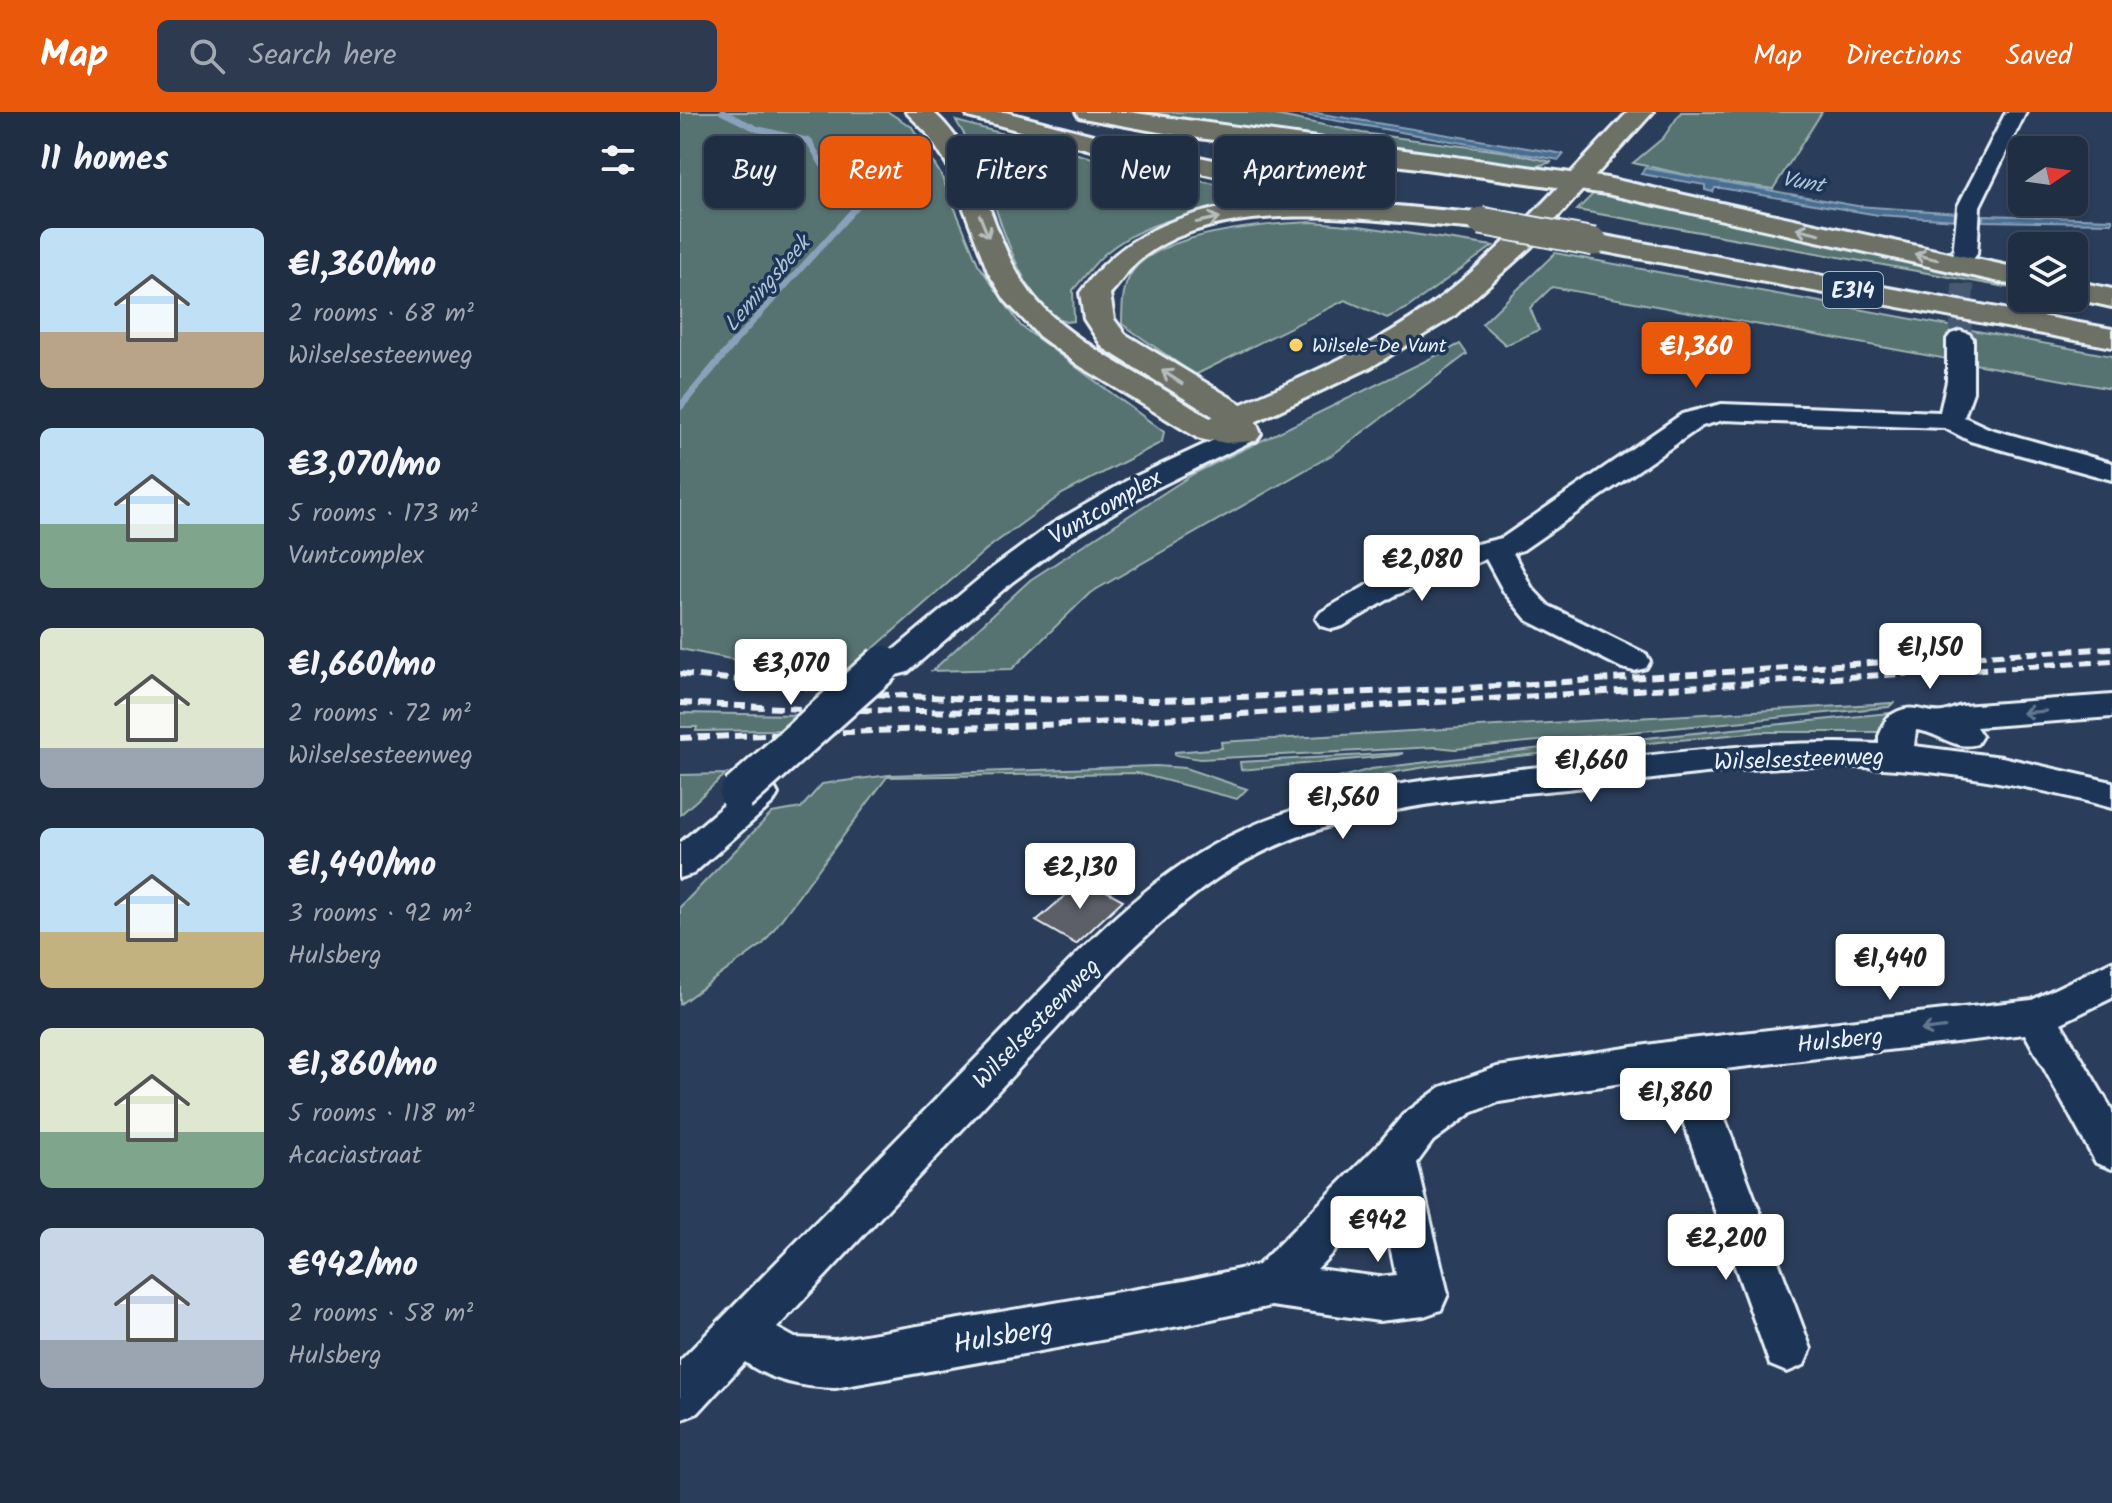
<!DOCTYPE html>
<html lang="en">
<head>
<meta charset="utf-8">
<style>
  body { margin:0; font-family:Kalam,sans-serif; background:#2d3a4f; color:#f1f3f6; height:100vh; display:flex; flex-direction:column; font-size:30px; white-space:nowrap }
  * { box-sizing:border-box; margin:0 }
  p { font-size:26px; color:#a2a8b2 }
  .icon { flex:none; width:44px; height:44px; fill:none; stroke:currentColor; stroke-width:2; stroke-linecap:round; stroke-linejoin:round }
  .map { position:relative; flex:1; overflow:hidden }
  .side { display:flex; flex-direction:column; background:#202e44; width:680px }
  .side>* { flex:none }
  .top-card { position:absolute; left:24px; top:24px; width:760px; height:72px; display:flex; gap:16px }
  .needle { width:52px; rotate:77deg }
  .tools { position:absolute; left:1328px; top:24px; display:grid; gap:16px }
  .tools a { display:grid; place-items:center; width:80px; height:80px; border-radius:12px; background:#202e44; box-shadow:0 2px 6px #0004,0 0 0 2px #3d4a5d; font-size:40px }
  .price { position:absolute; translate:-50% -68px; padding:0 18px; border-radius:8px; background:#fff; color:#222; font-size:26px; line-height:52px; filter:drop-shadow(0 2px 4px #0008) }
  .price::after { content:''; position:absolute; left:50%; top:48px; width:24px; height:18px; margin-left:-12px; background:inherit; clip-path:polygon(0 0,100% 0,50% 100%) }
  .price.selected { background:#ea580c; color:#fff }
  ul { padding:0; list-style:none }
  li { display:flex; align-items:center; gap:24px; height:200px; padding:0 40px }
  li span { display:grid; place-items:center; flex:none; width:224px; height:160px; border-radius:12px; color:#555 }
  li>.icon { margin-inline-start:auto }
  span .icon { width:96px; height:96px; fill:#fffc; stroke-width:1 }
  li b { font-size:34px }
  h2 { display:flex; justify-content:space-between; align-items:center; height:96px; padding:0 40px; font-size:34px }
  .tag { padding:0 28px; border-radius:12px; background:#202e44; box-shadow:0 2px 6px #0004,0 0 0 2px #3d4a5d; font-size:28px; line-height:72px }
  .tag.selected { background:#ea580c; color:#fff }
  header { display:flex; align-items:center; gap:48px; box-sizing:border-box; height:112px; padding:0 40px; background:#ea580c; color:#fff }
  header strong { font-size:38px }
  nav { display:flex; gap:44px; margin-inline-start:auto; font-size:28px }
  .search { width:560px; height:72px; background:#2d3a4f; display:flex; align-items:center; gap:20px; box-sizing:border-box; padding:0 28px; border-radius:12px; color:#a2a8b2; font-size:30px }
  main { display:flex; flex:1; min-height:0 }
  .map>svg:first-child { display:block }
  .green { fill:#567371; stroke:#9fb2b4; stroke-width:2 }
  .water { fill:#496d90; stroke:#89a2ba; stroke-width:2 }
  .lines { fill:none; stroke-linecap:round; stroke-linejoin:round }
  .stream-far1 { stroke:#89a2ba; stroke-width:6 }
  .stream { stroke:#89a2ba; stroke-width:7 }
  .building { fill:#5c5e67; stroke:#e8f1f8; stroke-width:2 }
  .minor-tunnel { stroke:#465872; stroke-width:22; stroke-dasharray:22 11; stroke-linecap:butt }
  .minor-casing { stroke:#e8f1f8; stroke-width:6 }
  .major-casing { stroke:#e8f1f8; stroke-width:6 }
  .highway-casing { stroke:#e8f1f8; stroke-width:6 }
  .minor { fill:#1d3557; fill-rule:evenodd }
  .major { fill:#6c7065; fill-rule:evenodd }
  .highway { fill:#6c7065; fill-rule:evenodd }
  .rail { stroke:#e8f1f8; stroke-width:6; stroke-dasharray:12 6; stroke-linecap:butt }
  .minor-bridge-casing { stroke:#e8f1f8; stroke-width:42; stroke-linecap:butt }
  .highway-bridge-casing { stroke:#e8f1f8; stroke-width:31; stroke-linecap:butt }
  .minor-bridge { stroke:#1d3557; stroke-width:36 }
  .highway-bridge { stroke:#6c7065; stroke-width:27 }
  .oneway { stroke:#b6bdbd }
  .oneway2 { stroke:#64778f }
  .poi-dot { fill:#ffd166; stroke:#1d3557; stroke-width:3 }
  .labels { text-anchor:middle; stroke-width:7; stroke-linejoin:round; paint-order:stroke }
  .far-poi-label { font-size:20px; fill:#e8f1f8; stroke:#1d3557; text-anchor:start }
  .far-water-label { font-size:22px; font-style:italic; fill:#b0c3d4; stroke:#1d3557 }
  .shield { fill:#1d3557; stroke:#abb9c8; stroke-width:2 }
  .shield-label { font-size:22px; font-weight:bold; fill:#e8f1f8 }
  .street-label { font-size:24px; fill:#e8f1f8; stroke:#1d3557 }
  .near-street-label { font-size:28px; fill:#e8f1f8; stroke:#1d3557 }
</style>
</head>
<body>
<header>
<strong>Map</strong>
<div class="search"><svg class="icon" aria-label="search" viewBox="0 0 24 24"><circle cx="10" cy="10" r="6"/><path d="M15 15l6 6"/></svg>Search here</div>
<nav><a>Map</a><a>Directions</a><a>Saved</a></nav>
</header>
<main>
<section class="side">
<h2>11 homes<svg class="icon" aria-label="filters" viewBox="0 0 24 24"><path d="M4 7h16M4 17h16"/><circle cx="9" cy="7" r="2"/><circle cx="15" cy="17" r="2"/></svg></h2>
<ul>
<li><span style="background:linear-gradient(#bfe0f5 65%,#b9a48a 0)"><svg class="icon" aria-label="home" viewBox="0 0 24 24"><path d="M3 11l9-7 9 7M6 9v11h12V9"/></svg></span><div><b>€1,360/mo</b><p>2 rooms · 68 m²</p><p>Wilselsesteenweg</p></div></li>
<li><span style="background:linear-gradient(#bfe0f5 60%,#7fa58c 0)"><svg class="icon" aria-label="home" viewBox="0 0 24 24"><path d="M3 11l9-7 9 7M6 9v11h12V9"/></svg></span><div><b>€3,070/mo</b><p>5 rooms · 173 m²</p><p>Vuntcomplex</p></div></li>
<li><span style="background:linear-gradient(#dfe7d0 75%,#9aa5b1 0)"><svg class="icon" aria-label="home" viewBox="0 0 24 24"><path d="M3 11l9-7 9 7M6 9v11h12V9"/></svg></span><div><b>€1,660/mo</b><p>2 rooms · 72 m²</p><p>Wilselsesteenweg</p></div></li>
<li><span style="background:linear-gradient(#bfe0f5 65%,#c2b280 0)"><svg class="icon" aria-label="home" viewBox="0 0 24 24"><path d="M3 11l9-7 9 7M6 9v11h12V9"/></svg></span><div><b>€1,440/mo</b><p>3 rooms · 92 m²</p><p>Hulsberg</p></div></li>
<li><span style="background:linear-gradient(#dfe7d0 65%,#7fa58c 0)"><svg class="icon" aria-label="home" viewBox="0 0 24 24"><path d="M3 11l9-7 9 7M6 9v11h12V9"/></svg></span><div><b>€1,860/mo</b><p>5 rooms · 118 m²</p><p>Acaciastraat</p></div></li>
<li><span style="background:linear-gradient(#c9d6e8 70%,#9aa5b1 0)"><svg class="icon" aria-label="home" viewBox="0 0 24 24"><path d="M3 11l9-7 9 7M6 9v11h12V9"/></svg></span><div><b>€942/mo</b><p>2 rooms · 58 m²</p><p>Hulsberg</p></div></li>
</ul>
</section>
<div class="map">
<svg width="1432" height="1391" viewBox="0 0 1432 1391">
  <rect width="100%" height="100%" fill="#2a3d5a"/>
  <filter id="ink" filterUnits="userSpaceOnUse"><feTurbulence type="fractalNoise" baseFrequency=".0125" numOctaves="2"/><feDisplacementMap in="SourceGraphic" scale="16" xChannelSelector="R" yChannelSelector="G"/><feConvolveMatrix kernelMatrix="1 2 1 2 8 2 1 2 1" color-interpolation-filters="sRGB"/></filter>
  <g filter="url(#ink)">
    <g class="green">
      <polygon points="0,0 208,0 232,15 261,63 298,152 341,214 484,320 482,330 382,382 308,436 162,564 116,560 0,537"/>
      <polygon points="442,0 581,0 682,21 828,40 872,50 850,56"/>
      <polygon points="1001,0 1142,0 1093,77 1025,67 953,51 983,26"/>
      <path d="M276 9 449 56 610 86 612 89C551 95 477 99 427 140 414 150 404 166 393 178L394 209 386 210C341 193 320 105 304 63 297 44 287 26 276 9Z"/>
      <polygon points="914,81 1342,172 1342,178 897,98"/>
      <path d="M633 110 679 114 813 134 726 197 707 206 665 188 515 263 442 212C442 192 442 168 458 153 494 119 585 112 633 110Z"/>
      <polygon points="875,141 1432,244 1432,277 872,175 850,196 859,218 826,233 802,212"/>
      <polygon points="780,232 787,242 655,341 410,481 332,557 252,559 350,468 513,362"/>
      <polygon points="1213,591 1209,595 775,637 756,635 520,647 495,643 495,640 542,636 541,630"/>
      <polygon points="0,601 119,603 103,618 16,619 17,615 0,615"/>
      <polygon points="1209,601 1212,605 1201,620 1080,620 890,639 889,634"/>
      <path d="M877 634 878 640C788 649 701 657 615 684L612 679 691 657Z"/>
      <polygon points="723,641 719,643 561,658 560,650"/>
      <polygon points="476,654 505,656 567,677 557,687 457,661 207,665 83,832 0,892 0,795 92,701 121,696 142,672 209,663"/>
      <polygon points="46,662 0,703 0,663"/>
    </g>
    <g class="water">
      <polygon points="607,0 630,0 884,42 879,48"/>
      <polygon points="965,56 1177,94 1279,101 1277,108 1198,103 1041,76 1035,76 1033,80 1025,78 1025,73 961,62"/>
      <polygon points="1304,103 1432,107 1432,111 1302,109"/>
    </g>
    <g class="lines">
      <polyline class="stream-far1" points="42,0 77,17 129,29 142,52 168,75 179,92 51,234"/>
      <polyline class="stream" points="0,295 53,232"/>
    </g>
    <polygon class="building" points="404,767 443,788 396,832 356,809"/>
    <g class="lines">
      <polyline class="minor-tunnel" points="1280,227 1285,142"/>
      <defs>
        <g id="minor">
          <polygon points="1326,0 1346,0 1300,94 1297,142 1293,147 1277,147 1273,142 1278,94"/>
          <polygon points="1280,219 1289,222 1293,227 1293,280 1284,305 1310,317 1432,351 1432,368 1290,329 1265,316 1043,308 1022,314 843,438 833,441 852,476 869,494 966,542 970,549 966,556 954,559 942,556 847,508 824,480 806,447 716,483 663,514 652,517 641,514 636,507 641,500 694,469 784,435 822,426 1002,302 1042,292 1260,300 1267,269 1267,227 1271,222"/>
          <polygon points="564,314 574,316 578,322 574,328 468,380 393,425 332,470 228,560 216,563 204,560 200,553 204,546 311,457 372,412 448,368"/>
          <path d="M1432 583V605L1296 615 1302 624 1297 632C1274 639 1259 620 1236 618L1234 634 1322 645 1432 670V696C1324 666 1214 650 1102 655 1030 658 958 670 886 677 767 689 638 697 536 767 464 817 406 886 346 949 263 1038 180 1127 97 1216L115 1226 155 1228 504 1169 578 1153 698 1033 723 1003 761 975 817 955 1001 928 1352 888 1432 849V886L1381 911 1432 998V1057L1416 1051 1345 922 1027 959 1131 1237 1124 1253 1107 1260 1090 1253 987 964 819 990 791 1001 753 1029 737 1051 768 1182 761 1198 744 1204 699 1209 591 1194 504 1213 155 1276C122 1275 93 1270 65 1250L18 1301 0 1308V1249C102 1145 203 1041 305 937 375 866 444 783 533 733 646 670 781 664 907 650 1005 640 1100 627 1199 632V624L1207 606C1232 587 1243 603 1263 600 1269 599 1276 595 1282 594ZM701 1090 716 1163 699 1165 637 1157Z"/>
          <polygon points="80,669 93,673 98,682 93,691 13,762 0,766 0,731 67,673"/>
        </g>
        <path id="major" d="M948 0H973L851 135 773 205 691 255 541 326 529 329 517 326 512 319 517 312C596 276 681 244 751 193 825 138 885 66 948 0Z"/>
        <g id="highway">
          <path d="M226 0H253C302 43 307 108 338 162 368 216 429 245 481 276 500 287 518 301 539 310L544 311 423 236 404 207 400 181C487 55 670 93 801 101L811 103 815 109 811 115 801 117C702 111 540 79 458 149 448 158 439 172 430 182L434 207 445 222 571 298 581 322 576 329 546 331 516 325 400 254 359 224 325 188 308 160 267 52 246 20Z"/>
          <polygon points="285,0 325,0 413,23 649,72 658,74 662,80 658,86 649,88 411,38 288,5"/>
          <polygon points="396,0 448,0 927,66 1342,157 1342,175 927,82 490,22 408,7 399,5"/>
          <polygon points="914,122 1432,217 1432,235 904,136 900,130 904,124"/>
          <polygon points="1394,169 1432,177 1432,195 1391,186 1394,186"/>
        </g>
      </defs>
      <use href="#minor" class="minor-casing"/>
      <use href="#major" class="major-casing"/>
      <use href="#highway" class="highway-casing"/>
      <use href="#minor" class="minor"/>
      <use href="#major" class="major"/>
      <use href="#highway" class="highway"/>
      <g class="rail">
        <polyline points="0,562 192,582 288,587 481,588 770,577 1432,536"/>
        <polyline points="0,591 122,597 356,601"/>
        <polyline points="0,626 415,611 1432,549"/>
      </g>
      <defs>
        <polyline id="minor-bridge" points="58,682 203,552"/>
        <polyline id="highway-bridge" points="801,109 914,130"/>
      </defs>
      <use href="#minor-bridge" class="minor-bridge-casing"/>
      <use href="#highway-bridge" class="highway-bridge-casing"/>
      <use href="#minor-bridge" class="minor-bridge"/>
      <use href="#highway-bridge" class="highway-bridge"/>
    </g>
    <defs><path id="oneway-shaft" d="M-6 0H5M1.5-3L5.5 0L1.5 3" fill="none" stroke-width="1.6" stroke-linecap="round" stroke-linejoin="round" transform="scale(2)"/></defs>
    <g class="oneway">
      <use href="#oneway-shaft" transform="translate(528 108) rotate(-12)"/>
      <use href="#oneway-shaft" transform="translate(304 114) rotate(68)"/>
      <use href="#oneway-shaft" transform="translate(1128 119) rotate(-167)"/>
      <use href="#oneway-shaft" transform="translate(1246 145) rotate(-167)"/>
      <use href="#oneway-shaft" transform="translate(492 265) rotate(-147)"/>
    </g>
    <g class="oneway2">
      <use href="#oneway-shaft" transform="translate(1354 600) rotate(176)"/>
      <use href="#oneway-shaft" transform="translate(1253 917) rotate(173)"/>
    </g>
  </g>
  <circle class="poi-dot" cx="616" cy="233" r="8"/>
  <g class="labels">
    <g class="far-poi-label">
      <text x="632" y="240">Wilsele-De Vunt</text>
    </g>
    <g class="far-water-label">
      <text transform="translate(1123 69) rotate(10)" y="8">Vunt</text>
      <text transform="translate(86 171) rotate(-49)" y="8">Lemingsbeek</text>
    </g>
    <rect class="shield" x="1143" y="160" width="60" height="36" rx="6"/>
    <g class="shield-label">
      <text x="1173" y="186">E314</text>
    </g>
    <g class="street-label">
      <text transform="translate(425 395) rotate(-30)" y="8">Vuntcomplex</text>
      <text transform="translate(1119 647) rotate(-2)" y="8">Wilselsesteenweg</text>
      <text transform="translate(356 911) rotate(-46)" y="8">Wilselsesteenweg</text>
      <text transform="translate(1160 928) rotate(-6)" y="8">Hulsberg</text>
    </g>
    <g class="near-street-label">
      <text transform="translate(323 1223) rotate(-10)" y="10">Hulsberg</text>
    </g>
  </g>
</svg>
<div class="tools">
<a><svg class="needle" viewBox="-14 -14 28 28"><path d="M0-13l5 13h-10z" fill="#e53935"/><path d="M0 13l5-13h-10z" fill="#a2a8b2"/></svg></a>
<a><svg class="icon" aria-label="layers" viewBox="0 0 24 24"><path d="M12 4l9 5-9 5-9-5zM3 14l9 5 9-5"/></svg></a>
</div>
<b class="price selected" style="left:1016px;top:278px">€1,360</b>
<b class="price" style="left:742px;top:491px">€2,080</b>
<b class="price" style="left:1250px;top:579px">€1,150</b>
<b class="price" style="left:111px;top:595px">€3,070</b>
<b class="price" style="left:911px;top:692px">€1,660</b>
<b class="price" style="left:663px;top:729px">€1,560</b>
<b class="price" style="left:400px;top:799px">€2,130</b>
<b class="price" style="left:1210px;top:890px">€1,440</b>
<b class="price" style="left:995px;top:1024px">€1,860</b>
<b class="price" style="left:698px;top:1152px">€942</b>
<b class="price" style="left:1046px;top:1170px">€2,200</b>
<div class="top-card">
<a class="tag">Buy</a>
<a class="tag selected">Rent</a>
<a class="tag">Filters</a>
<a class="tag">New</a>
<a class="tag">Apartment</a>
</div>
</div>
</main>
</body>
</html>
